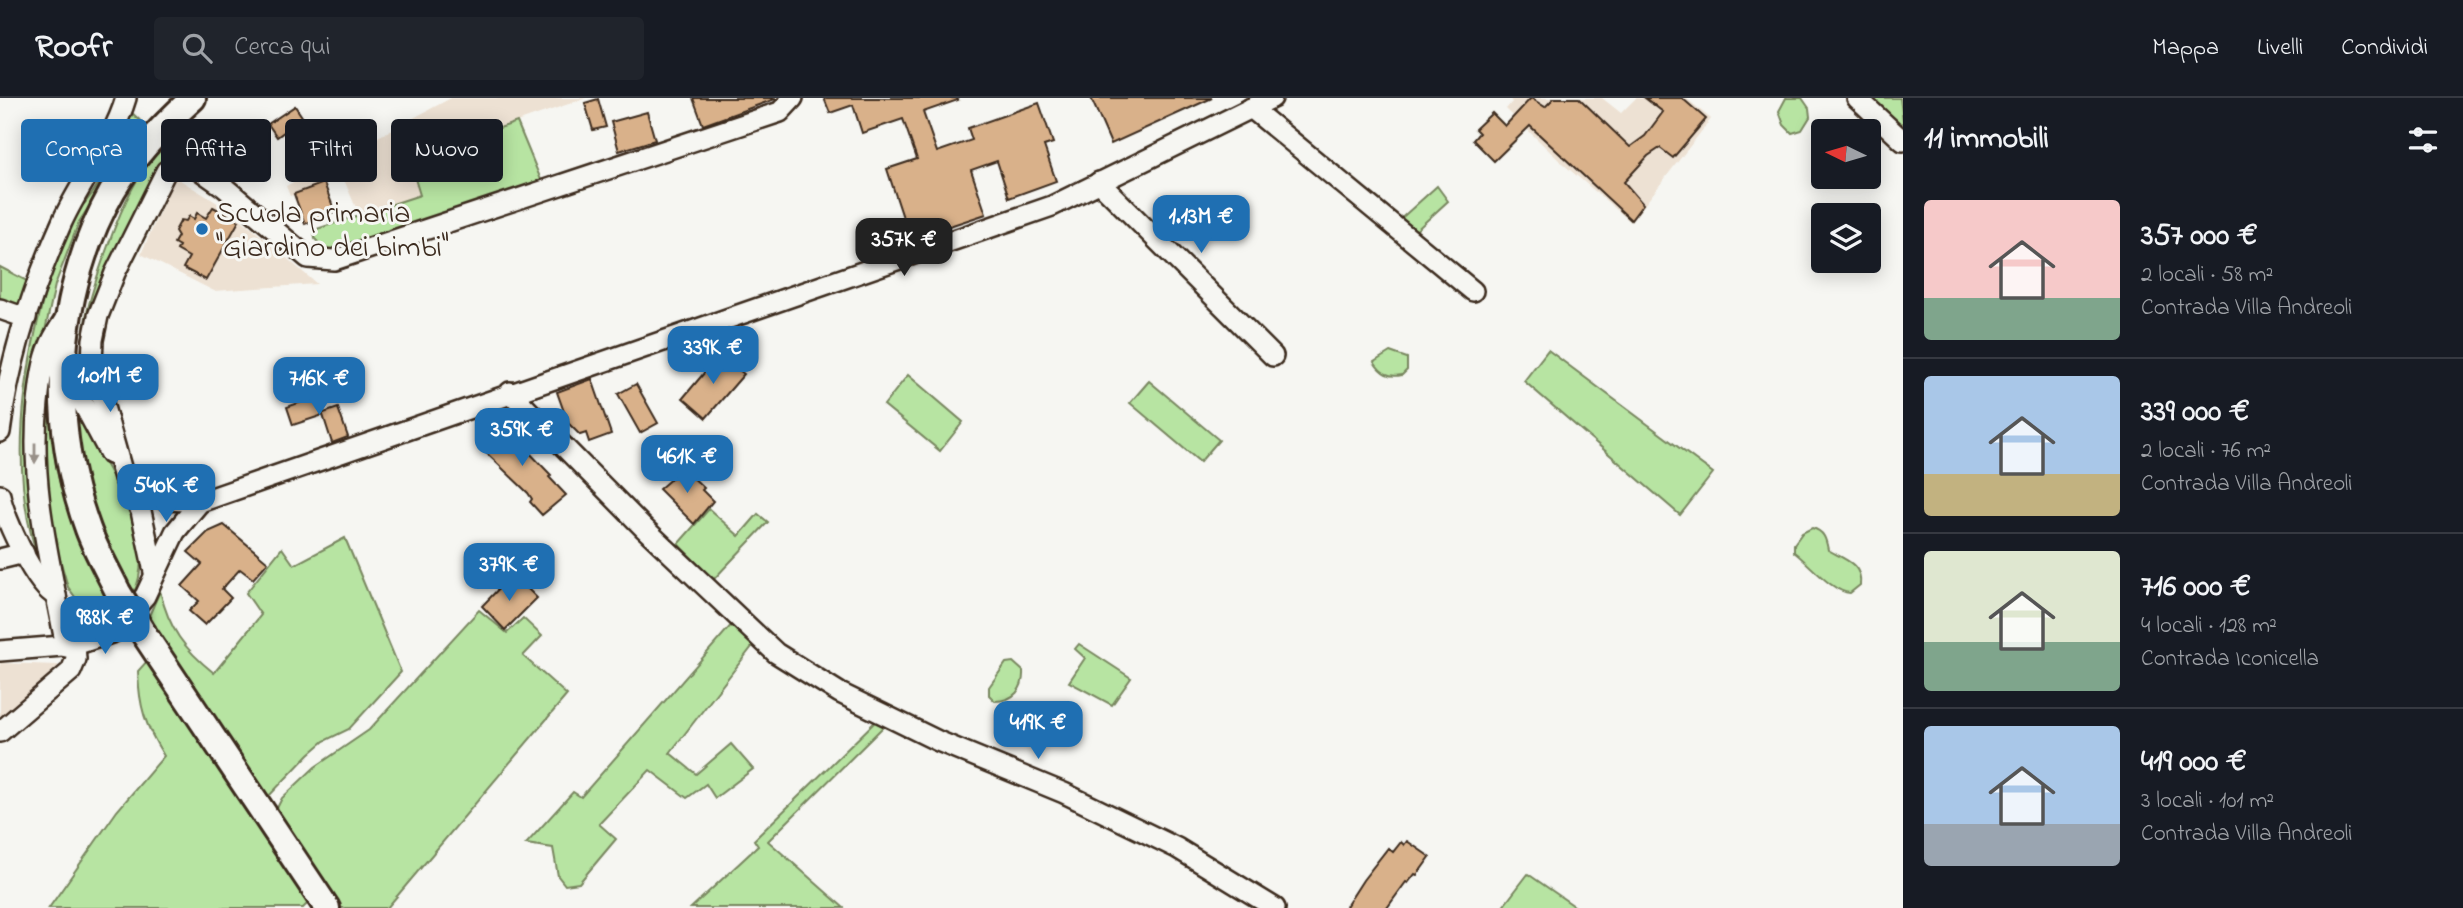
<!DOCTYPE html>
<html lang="it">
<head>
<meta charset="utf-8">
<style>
  body { margin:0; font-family:"Indie Flower",sans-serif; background:#20242c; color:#f1f3f6; height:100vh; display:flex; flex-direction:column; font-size:26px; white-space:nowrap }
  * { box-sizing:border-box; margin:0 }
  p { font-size:23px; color:#9ea1a6 }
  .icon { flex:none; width:38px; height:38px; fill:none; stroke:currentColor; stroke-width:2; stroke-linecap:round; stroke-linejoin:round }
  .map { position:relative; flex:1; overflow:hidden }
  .details { display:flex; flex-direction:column; background:#171b24; width:560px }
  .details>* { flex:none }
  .top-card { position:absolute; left:21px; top:21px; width:665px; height:63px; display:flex; gap:14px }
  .needle { width:46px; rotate:275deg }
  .controls { position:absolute; left:1811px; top:21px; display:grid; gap:14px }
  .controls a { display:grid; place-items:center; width:70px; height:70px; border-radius:7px; background:#171b24; box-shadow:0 4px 18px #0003; font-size:35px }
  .price { position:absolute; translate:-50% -60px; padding:0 16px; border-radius:14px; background:#1f6fb2; color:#fff; font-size:23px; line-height:46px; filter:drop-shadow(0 2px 4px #0008) }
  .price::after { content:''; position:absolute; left:50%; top:42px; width:21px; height:16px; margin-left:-10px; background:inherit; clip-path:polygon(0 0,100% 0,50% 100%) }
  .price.on { background:#222; color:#fff }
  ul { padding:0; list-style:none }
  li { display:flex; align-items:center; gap:21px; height:175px; padding:0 21px }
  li+li { border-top:2px solid #363941 }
  li span { display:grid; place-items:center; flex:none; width:196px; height:140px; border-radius:7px; color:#555 }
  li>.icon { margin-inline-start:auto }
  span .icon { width:84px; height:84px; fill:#fffc; stroke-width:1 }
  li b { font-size:30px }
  h2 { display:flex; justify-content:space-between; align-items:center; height:84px; padding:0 21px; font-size:30px }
  .chip { padding:0 24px; border-radius:7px; background:#171b24; box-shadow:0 4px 18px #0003; font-size:24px; line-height:63px }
  .chip.on { background:#1f6fb2; color:#fff }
  header { display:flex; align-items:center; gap:42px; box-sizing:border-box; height:98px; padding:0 35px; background:#171b24; border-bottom:2px solid #363941 }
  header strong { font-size:33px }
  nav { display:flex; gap:38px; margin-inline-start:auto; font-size:24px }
  .search { width:490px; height:63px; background:#20242c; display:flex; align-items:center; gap:18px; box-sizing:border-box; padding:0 24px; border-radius:7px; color:#9ea1a6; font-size:26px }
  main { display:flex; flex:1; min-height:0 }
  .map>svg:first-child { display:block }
  .built { fill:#ede1d3 }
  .green { fill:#b7e4a2; stroke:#798760; stroke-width:2 }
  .building { fill:#d9b18a; stroke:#3b2a1e; stroke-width:2 }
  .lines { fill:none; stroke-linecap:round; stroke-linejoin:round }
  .minor-casing { stroke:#3b2a1e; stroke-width:24 }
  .major-casing { stroke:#3b2a1e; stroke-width:30 }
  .minor { stroke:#f6f6f2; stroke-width:19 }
  .major { stroke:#f6f6f2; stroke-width:24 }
  .major-bridge-casing { stroke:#3b2a1e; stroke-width:30; stroke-linecap:butt }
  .major-bridge { stroke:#f6f6f2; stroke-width:24 }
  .oneway { fill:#989088 }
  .poi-dot { fill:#1f6fb2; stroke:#f6f6f2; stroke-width:2.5 }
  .labels { text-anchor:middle; stroke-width:6; stroke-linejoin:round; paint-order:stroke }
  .poi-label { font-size:30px; fill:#3b2a1e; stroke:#f6f6f2; text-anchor:start }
</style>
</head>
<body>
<header>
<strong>Roofr</strong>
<div class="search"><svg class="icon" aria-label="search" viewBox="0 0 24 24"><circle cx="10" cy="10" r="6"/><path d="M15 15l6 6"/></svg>Cerca qui</div>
<nav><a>Mappa</a><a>Livelli</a><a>Condividi</a></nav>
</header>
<main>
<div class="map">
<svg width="1903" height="810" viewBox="0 0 1903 810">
  <rect width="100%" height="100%" fill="#f6f6f2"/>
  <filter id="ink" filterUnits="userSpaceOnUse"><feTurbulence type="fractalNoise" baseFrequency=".0143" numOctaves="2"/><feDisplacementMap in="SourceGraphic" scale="14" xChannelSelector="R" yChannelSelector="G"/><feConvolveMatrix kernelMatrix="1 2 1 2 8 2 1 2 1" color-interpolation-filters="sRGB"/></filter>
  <g filter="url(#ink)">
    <g class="built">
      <polygon points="451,0 586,0 410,61 420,97 359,117 342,77 290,98 286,88"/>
      <polygon points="1509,0 1602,0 1621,15 1636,0 1686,0 1711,21 1631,124 1563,66 1506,11 1512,4"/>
      <polygon points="175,79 234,115 317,186 214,193 141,156"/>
      <polygon points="0,565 58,567 54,583 0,631"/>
    </g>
    <g class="green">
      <polygon points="1786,0 1802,0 1809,10 1810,19 1802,32 1792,35 1784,27 1779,13"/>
      <polygon points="1863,0 1900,0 1903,24 1898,32"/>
      <path d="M131 14 146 28 137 36 79 124 55 187 43 242 31 307 26 352 29 398 42 470C0 366 30 226 69 120 101 97 115 49 131 14Z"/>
      <polygon points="517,24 544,89 329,156 315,141 314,132 420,97 409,61"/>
      <path d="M166 42 172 47 105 177 88 294 84 293C75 240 91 194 109 145 123 106 138 73 166 42Z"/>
      <polygon points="1437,88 1448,103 1410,138 1396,125"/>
      <polygon points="0,169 27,183 18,209 0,203"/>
      <polygon points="1548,252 1713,375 1680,417 1524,283"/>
      <path d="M1390 254 1407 260V272L1402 277C1389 280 1381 275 1374 264Z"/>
      <polygon points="908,277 963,324 940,353 884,307"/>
      <polygon points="1149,283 1219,342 1200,364 1130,305"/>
      <path d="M46 295H50C52 318 52 343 56 366 64 416 90 464 113 508L91 522 68 489 55 444 41 342Z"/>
      <path d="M75 312C84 323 90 338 96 350 121 394 157 446 133 497L99 434 83 387Z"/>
      <polygon points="709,411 739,438 758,416 768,424 713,482 678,446"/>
      <path d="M1812 430C1824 433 1826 441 1828 452 1844 461 1863 466 1860 487L1850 495C1832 494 1810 466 1794 454V446L1802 435Z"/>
      <path d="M345 440 401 574 349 631 324 643 309 656 268 699 250 678 199 604 148 520 160 493C169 531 184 551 214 575L261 517 246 495 282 450 294 467Z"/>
      <polygon points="479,512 507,535 523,520 542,538 523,558 567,597 387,810 339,810 276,712 282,700 315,669 369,632"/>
      <polygon points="733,525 758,541 670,655 696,676 731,646 753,671 715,700 706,686 687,700 650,672 599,726 616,741 579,785 565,787 558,778 553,750 526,746 573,694 581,699"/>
      <polygon points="1079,546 1131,580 1112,607 1069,584 1085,560 1075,551"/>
      <path d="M147 563 309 804 303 810H49L117 713 164 658C145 627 139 609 138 573Z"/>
      <path d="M1013 564 1023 573C1024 591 1014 603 995 603L989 597V589L1006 565Z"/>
      <polygon points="880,619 889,623 768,743 844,810 691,810 758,748 754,742"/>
      <polygon points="1528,776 1577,810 1502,810"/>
    </g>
    <g class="building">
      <polygon points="693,0 775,0 775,1 703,27"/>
      <polygon points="824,0 957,0 958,2 923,14 937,54 972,42 968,30 1039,5 1053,45 1044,48 1056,83 1009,100 997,63 971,72 986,116 910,141 887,71 917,61 903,21 862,35 853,7 830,15"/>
      <polygon points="1091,0 1212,0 1111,46"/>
      <polygon points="1531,0 1545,9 1554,0 1579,0 1630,49 1645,38 1663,14 1645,0 1682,0 1706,21 1673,60 1660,50 1648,58 1624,84 1643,106 1631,122 1530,28 1494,63 1473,42 1479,35 1475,31 1492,15 1505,28"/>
      <polygon points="598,1 606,29 593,32 585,5"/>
      <polygon points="295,8 303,20 277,39 268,26"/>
      <polygon points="647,14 655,42 619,53 611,24"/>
      <polygon points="324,85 335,114 305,126 294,96"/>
      <polygon points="213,109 239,123 206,182 183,170 189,159 177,152 179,148 174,145 178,138 175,133 181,122 186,123 189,118 194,121 197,115 206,120"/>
      <polygon points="720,256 744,276 706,320 683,300"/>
      <polygon points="592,281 611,336 589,344 586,335 580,337 568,325 557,294"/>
      <polygon points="636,286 658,325 640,335 618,296"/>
      <polygon points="318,298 324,315 338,310 348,339 332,345 323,317 293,327 287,309"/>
      <polygon points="499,323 551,377 549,379 566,397 542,417 530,404 532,401 528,395 478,347"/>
      <polygon points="681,372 684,375 686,373 704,390 702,392 713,403 694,426 659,391"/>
      <polygon points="224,427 268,464 253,481 240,471 222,491 231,500 205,527 189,513 199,503 182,488 202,466 188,454 208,434"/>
      <polygon points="508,481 515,488 520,483 537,500 505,532 482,508"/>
      <polygon points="1407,743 1430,759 1417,777 1415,776 1408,785 1406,784 1387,810 1345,810 1363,782 1388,750 1393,754 1401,744 1404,747"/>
    </g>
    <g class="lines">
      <defs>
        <g id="minor">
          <polyline points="1857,0 1903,43"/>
          <polyline points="1251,10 1473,193"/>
          <polyline points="1099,84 1273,258"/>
          <polyline points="0,211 26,220"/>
          <polyline points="65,272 110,356"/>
          <polyline points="510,294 645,431 776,555 840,595 938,643 1064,695 1177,750 1275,810"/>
          <path d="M0 334C9 263 33 189 62 124 81 82 113 44 126 0"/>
          <polyline points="124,380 92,266 93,242 98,218 115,175 166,73 184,61 224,89 308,160 334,162 780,14 793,0"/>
          <polyline points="127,385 141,413 154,474"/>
          <polyline points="132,392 168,402 200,404 1052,108 1272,0"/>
          <path d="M0 397C4 420 35 488 56 498"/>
          <polyline points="0,461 24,455"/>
          <path d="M66 549C51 467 29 388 38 305 40 286 42 265 50 247 54 237 61 228 66 219"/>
          <polyline points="0,553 75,547 114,534 145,498 175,434 200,404"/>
          <polyline points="0,634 71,573 76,561 75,547"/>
        </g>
        <g id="major">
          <path d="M118 494C108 473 96 453 88 431 48 322 55 194 113 92 134 57 163 27 193 0"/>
          <polyline points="144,536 327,810"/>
        </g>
      </defs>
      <use href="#minor" class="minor-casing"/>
      <use href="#major" class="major-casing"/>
      <use href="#minor" class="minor"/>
      <use href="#major" class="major"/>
      <defs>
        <polyline id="major-bridge" points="118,494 144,536"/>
      </defs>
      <use href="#major-bridge" class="major-bridge-casing"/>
      <use href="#major-bridge" class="major-bridge"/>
    </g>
    <defs><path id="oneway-solid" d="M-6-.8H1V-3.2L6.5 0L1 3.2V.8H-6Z" transform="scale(1.75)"/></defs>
    <use class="oneway" href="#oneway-solid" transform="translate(35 355) rotate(90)"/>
  </g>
  <circle class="poi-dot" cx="202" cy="131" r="7"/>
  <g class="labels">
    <g class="poi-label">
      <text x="216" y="124">Scuola primaria<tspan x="216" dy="34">"Giardino dei bimbi"</tspan></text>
    </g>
  </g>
</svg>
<div class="controls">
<a><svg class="needle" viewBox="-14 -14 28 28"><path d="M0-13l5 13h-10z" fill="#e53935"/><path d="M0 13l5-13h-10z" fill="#9ea1a6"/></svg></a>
<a><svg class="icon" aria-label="layers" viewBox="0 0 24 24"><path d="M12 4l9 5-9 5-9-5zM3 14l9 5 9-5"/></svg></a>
</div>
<b class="price" style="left:1201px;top:157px">1.13M €</b>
<b class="price on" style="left:904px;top:180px">357K €</b>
<b class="price" style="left:713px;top:288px">339K €</b>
<b class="price" style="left:110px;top:316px">1.01M €</b>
<b class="price" style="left:319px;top:319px">716K €</b>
<b class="price" style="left:522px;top:370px">359K €</b>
<b class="price" style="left:687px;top:397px">461K €</b>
<b class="price" style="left:166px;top:426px">540K €</b>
<b class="price" style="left:509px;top:505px">379K €</b>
<b class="price" style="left:105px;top:558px">988K €</b>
<b class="price" style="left:1038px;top:663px">419K €</b>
<div class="top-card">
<a class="chip on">Compra</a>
<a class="chip">Affitta</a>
<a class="chip">Filtri</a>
<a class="chip">Nuovo</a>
</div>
</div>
<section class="details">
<h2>11 immobili<svg class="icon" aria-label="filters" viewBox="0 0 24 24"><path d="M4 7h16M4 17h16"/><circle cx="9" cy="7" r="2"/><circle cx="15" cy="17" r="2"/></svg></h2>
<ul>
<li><span style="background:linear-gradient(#f6c9c9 70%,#7fa58c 0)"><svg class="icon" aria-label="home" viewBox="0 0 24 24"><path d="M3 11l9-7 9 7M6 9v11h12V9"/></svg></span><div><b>357 000 €</b><p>2 locali · 58 m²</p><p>Contrada Villa Andreoli</p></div></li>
<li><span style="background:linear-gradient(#a9c7e8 70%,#c2b280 0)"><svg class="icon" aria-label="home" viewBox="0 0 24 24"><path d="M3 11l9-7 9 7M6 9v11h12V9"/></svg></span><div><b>339 000 €</b><p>2 locali · 76 m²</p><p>Contrada Villa Andreoli</p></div></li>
<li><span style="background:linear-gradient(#dfe7d0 65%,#7fa58c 0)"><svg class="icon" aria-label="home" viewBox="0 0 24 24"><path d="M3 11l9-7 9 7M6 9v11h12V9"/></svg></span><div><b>716 000 €</b><p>4 locali · 128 m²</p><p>Contrada Iconicella</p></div></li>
<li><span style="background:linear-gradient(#a9c7e8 70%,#9aa5b1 0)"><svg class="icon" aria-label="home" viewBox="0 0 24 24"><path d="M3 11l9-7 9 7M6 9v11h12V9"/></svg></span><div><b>419 000 €</b><p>3 locali · 101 m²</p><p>Contrada Villa Andreoli</p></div></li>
</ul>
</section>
</main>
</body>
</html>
